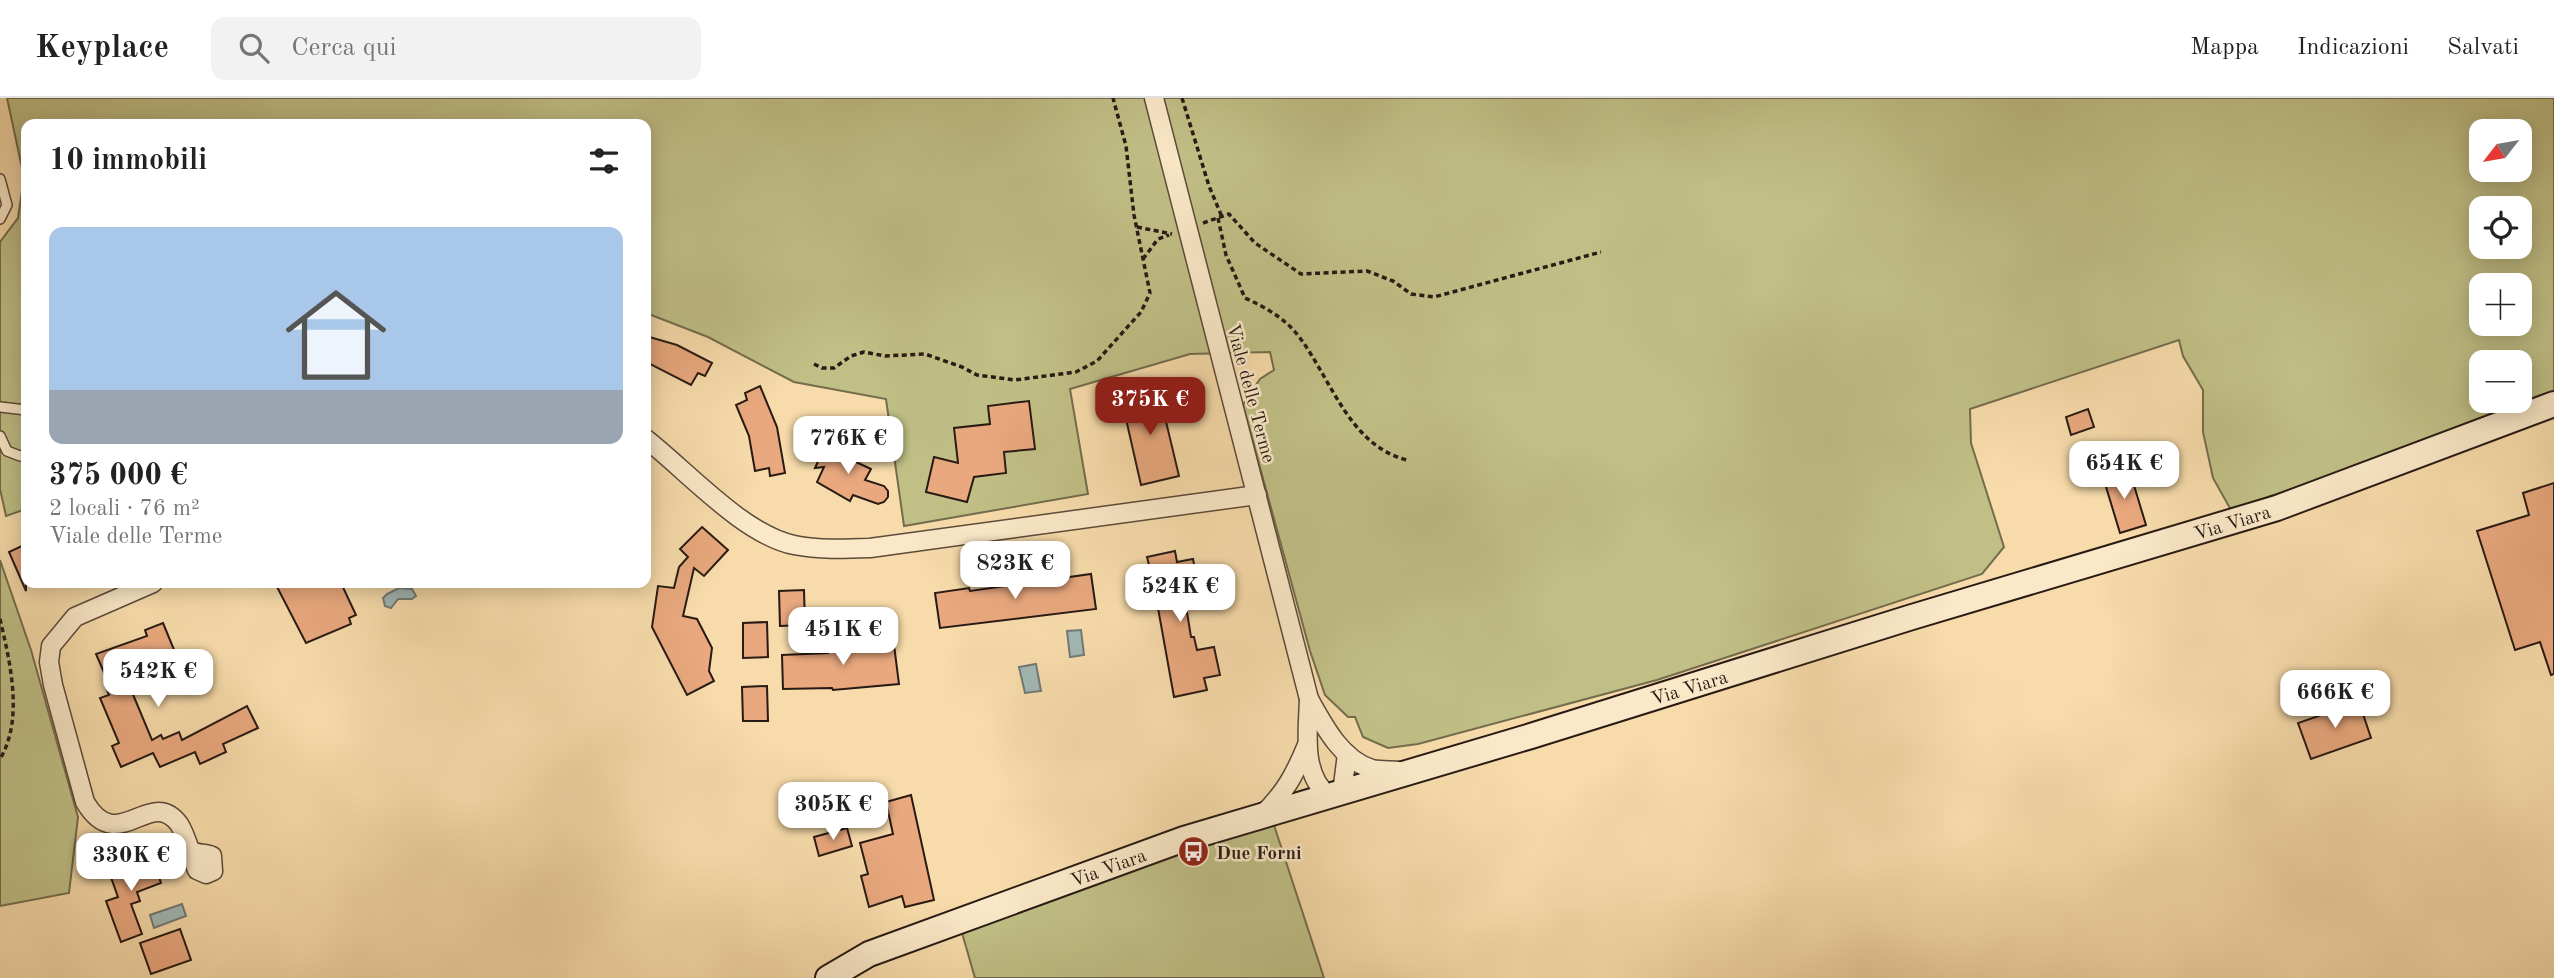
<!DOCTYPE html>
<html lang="it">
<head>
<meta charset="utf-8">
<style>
  body { margin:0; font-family:"Old Standard TT",serif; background:#f2f2f2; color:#222; height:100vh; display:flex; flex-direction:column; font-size:26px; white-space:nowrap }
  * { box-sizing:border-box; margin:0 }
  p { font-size:23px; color:#767676 }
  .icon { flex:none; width:38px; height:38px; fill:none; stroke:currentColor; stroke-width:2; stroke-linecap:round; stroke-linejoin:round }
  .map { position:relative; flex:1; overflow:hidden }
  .panel { position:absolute; left:21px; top:21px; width:630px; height:469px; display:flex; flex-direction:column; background:#fff; border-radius:14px; box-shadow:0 4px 18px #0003 }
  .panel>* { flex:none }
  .needle { width:46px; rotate:239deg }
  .buttons { position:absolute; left:2469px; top:21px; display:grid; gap:14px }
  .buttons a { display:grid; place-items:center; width:63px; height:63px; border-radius:14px; background:#fff; box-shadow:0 4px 18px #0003; font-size:35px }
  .price { position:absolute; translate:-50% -60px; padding:0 16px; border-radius:14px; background:#fff; color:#222; font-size:23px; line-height:46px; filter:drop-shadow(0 2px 4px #0008) }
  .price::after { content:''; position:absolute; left:50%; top:42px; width:21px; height:16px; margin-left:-10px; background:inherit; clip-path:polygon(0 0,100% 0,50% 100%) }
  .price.on { background:#8f2418; color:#fff }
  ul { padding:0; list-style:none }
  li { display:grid; align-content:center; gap:14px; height:371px; padding:0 28px }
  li+li { border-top:2px solid #e0e0e0 }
  li span { display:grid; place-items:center; height:217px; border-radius:14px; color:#555 }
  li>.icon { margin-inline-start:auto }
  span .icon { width:126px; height:126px; fill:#fffc; stroke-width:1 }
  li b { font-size:30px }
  h2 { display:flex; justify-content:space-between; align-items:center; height:84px; padding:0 28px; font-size:30px }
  header { display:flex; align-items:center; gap:42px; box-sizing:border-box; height:98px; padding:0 35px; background:#fff; border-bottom:2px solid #e0e0e0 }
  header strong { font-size:33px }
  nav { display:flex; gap:38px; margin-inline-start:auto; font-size:24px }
  .search { width:490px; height:63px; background:#f2f2f2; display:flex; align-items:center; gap:18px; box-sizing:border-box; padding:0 24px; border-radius:14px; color:#767676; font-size:26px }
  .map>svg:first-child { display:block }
  .green { fill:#c0bf86; stroke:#746c4d; stroke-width:2; fill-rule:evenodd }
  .water { fill:#a2b8b5; stroke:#717975; stroke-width:2 }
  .building { fill:#e9a87e; stroke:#281a14; stroke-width:2 }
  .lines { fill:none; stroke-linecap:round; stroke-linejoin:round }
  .service-casing { stroke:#5c4a3a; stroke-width:12 }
  .minor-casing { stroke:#5c4a3a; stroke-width:21 }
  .secondary-casing { stroke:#281a14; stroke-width:28 }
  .path { stroke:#281a14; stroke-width:3.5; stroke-dasharray:5 3.5; stroke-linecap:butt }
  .service { stroke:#fae8c8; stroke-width:9 }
  .minor { stroke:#fae8c8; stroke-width:18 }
  .secondary { stroke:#fae8c8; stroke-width:24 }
  .labels { text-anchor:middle; stroke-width:5; stroke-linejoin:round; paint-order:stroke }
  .street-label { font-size:19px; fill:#281a14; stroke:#fae8c8 }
  .poi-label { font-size:19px; font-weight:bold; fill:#281a14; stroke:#fae8c8; text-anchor:start }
</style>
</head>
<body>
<header>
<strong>Keyplace</strong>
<div class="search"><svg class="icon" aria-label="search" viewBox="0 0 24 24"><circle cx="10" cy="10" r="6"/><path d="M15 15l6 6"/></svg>Cerca qui</div>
<nav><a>Mappa</a><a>Indicazioni</a><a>Salvati</a></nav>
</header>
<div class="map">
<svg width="2554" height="880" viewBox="0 0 2554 880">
  <rect width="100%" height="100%" fill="#f7dbaa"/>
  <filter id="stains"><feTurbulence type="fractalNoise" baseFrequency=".00286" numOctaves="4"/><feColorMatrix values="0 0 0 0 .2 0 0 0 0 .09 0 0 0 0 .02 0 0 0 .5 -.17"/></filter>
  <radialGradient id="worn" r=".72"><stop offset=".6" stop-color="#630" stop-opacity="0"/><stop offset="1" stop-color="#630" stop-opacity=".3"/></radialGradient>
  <g class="green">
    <path d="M7 0H2554V299L2231 412 2213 380 2203 334V292L2183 258 2179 242 1970 311 1971 345 2004 449 1982 476 1657 582 1418 646 1388 650 1363 639 1355 619H1348L1325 597 1310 553 1243 307 1260 281 1274 272 1270 254 1190 256 1070 291 1088 396 904 428 886 301 794 284 708 239 646 215V26H26V411L6 418 0 391V144L18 120 24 79ZM2482 33H2520V72H2482ZM2482 110H2520V149H2482ZM2482 187H2520V226H2482ZM2482 264H2520V303H2482Z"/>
    <polygon points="0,462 31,552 78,719 69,795 0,808"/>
    <polygon points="1272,721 1324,880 975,880 956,814"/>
  </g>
  <g class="water">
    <polygon points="399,490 412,491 416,498 412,501 398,501 391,510 385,508 383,500 387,496"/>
    <polygon points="1081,532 1084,557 1070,559 1067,533"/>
    <polygon points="1036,566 1041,593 1025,595 1019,569"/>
    <polygon points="182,806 186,818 154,830 150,817"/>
  </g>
  <g class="building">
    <polygon points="646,238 677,247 712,265 705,278 698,275 691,287 646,264"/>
    <polygon points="760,288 777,329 785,375 770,378 769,370 755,373 749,338 736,307 747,302 745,295"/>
    <polygon points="1158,290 1179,378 1141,387 1121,299"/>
    <polygon points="1029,303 1035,351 1004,354 1006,375 974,379 967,404 926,394 934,359 958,365 954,330 990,326 988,308"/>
    <polygon points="2088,311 2094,329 2071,337 2066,319"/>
    <polygon points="828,341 843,348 839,356 871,371 865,382 884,388 888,393 888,399 884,404 878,406 853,397 850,403 817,384 824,369 815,370"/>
    <polygon points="2129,371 2146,427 2120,435 2103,379"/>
    <polygon points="2554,385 2554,576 2551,577 2540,544 2515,552 2477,433 2529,417 2523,395"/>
    <polygon points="702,429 728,452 704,478 694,470 683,518 697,521 712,550 709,573 714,583 687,597 652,529 658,488 674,490 679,469 688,459 680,451"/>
    <polygon points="26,446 26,493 9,454"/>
    <polygon points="1175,453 1177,464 1193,461 1199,493 1184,496 1191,539 1194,539 1197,552 1214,549 1220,577 1204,580 1207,592 1174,599 1156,499 1152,500 1147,471 1150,471 1147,459"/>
    <polygon points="1091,476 1096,511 940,530 935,495 969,490 970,493"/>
    <polygon points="275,485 341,485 356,517 349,520 351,526 306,545"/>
    <polygon points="804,492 805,527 780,528 779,493"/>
    <polygon points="767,524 768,559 743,560 743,525"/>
    <polygon points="163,525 177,559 163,564 161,558 124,575 152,642 161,637 163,641 179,634 182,642 247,608 258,630 223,646 226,654 200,666 195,654 160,669 153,655 121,669 112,648 119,645 100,600 109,597 105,587 109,586 96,556 147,538 145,532"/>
    <polygon points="893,539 899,586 833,592 832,590 783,591 782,557 828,555 827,547"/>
    <polygon points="767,588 768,623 743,623 742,589"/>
    <polygon points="2359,604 2371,640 2311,661 2298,625"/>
    <polygon points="911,697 934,802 905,809 902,798 869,809 861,778 868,776 860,745 893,736 886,704"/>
    <polygon points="847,730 852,748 819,758 814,739"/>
    <polygon points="151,755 161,785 137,794 140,803 131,806 142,836 121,844 106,803 118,799 108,771"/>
    <polygon points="180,831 191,862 151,876 140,845"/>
  </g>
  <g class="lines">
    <defs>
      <g id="service">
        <polyline points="0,81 7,107 0,121"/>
        <polyline points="0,309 26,312"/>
        <polyline points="0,338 7,353 20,358 26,356"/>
      </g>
      <g id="minor">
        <path d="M1154 0 1309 601C1323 626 1341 662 1372 671 1381 673 1392 672 1401 673"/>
        <path d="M646 341C687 373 744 437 794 447 820 452 844 451 870 450L1257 397"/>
        <path d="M153 485 75 519 51 548 49 564 53 587 85 704C118 760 150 687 179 726 187 738 191 758 197 772L206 776 213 773 212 758C204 754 196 758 188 750"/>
        <path d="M1309 601C1308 632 1301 677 1329 698"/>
        <polyline points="1342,695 1347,656"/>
        <path d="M1262 717C1285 695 1295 676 1307 647"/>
      </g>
      <polyline id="secondary" points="828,880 869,856 1184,741 1531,638 1912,519 2277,410 2554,306"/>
    </defs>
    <use href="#service" class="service-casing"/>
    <use href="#minor" class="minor-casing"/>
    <use href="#secondary" class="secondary-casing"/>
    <g class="path">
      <polyline points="1182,0 1209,88 1222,119"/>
      <path d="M1218 120 1226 157 1245 200C1267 210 1286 221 1300 240 1332 283 1350 348 1407 362"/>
      <polyline points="1203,125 1229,116 1255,145 1301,176 1367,173 1393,183 1411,196 1434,199 1601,154"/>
      <polyline points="1137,129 1172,136"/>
      <polyline points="1143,161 1158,141 1169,137"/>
      <polyline points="814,266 822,270 834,270 851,258 864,254 885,258 925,256 962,269 977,277 1015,282 1076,274 1097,263 1141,214 1150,195 1134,117 1126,48 1113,0"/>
      <path d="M0 521C10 564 24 621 0 661"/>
    </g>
    <use href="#service" class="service"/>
    <use href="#minor" class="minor"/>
    <use href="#secondary" class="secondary"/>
  </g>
  <defs>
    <symbol id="bus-disc" viewBox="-11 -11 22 22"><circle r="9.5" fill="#8f2418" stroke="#fae8c8"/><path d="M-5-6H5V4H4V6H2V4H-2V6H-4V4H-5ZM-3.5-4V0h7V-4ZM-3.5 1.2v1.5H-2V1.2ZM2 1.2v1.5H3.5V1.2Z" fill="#fff"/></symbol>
  </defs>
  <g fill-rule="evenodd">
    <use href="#bus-disc" x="1176" y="736" width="35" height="35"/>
  </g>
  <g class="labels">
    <g class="street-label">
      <text transform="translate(1252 295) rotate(75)" y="7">Viale delle Terme</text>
      <text transform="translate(2232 424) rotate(-17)" y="7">Via Viara</text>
      <text transform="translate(1689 589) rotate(-17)" y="7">Via Viara</text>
      <text transform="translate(1108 769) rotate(-20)" y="7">Via Viara</text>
    </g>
    <g class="poi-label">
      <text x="1216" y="761">Due Forni</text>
    </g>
  </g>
  <rect width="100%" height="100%" filter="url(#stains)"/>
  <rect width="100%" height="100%" fill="url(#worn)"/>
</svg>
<div class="buttons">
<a><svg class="needle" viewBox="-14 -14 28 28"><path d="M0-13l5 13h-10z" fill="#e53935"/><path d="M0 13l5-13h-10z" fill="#767676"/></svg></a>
<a><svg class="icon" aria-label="locate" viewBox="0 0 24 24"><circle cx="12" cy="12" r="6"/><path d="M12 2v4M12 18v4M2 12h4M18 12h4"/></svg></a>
<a>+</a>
<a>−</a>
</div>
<b class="price on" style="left:1150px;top:339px">375K €</b>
<b class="price" style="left:848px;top:378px">776K €</b>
<b class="price" style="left:2124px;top:403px">654K €</b>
<b class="price" style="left:1015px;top:503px">823K €</b>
<b class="price" style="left:1180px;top:526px">524K €</b>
<b class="price" style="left:843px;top:569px">451K €</b>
<b class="price" style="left:158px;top:611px">542K €</b>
<b class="price" style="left:2335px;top:632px">666K €</b>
<b class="price" style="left:833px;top:744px">305K €</b>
<b class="price" style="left:131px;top:795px">330K €</b>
<section class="panel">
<h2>10 immobili<svg class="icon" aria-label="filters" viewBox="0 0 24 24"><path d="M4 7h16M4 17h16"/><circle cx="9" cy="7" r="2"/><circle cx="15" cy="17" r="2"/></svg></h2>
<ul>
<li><span style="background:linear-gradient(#a9c7e8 75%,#9aa5b1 0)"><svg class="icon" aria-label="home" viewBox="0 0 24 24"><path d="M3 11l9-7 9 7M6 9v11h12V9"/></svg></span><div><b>375 000 €</b><p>2 locali · 76 m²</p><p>Viale delle Terme</p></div></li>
</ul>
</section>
</div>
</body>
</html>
